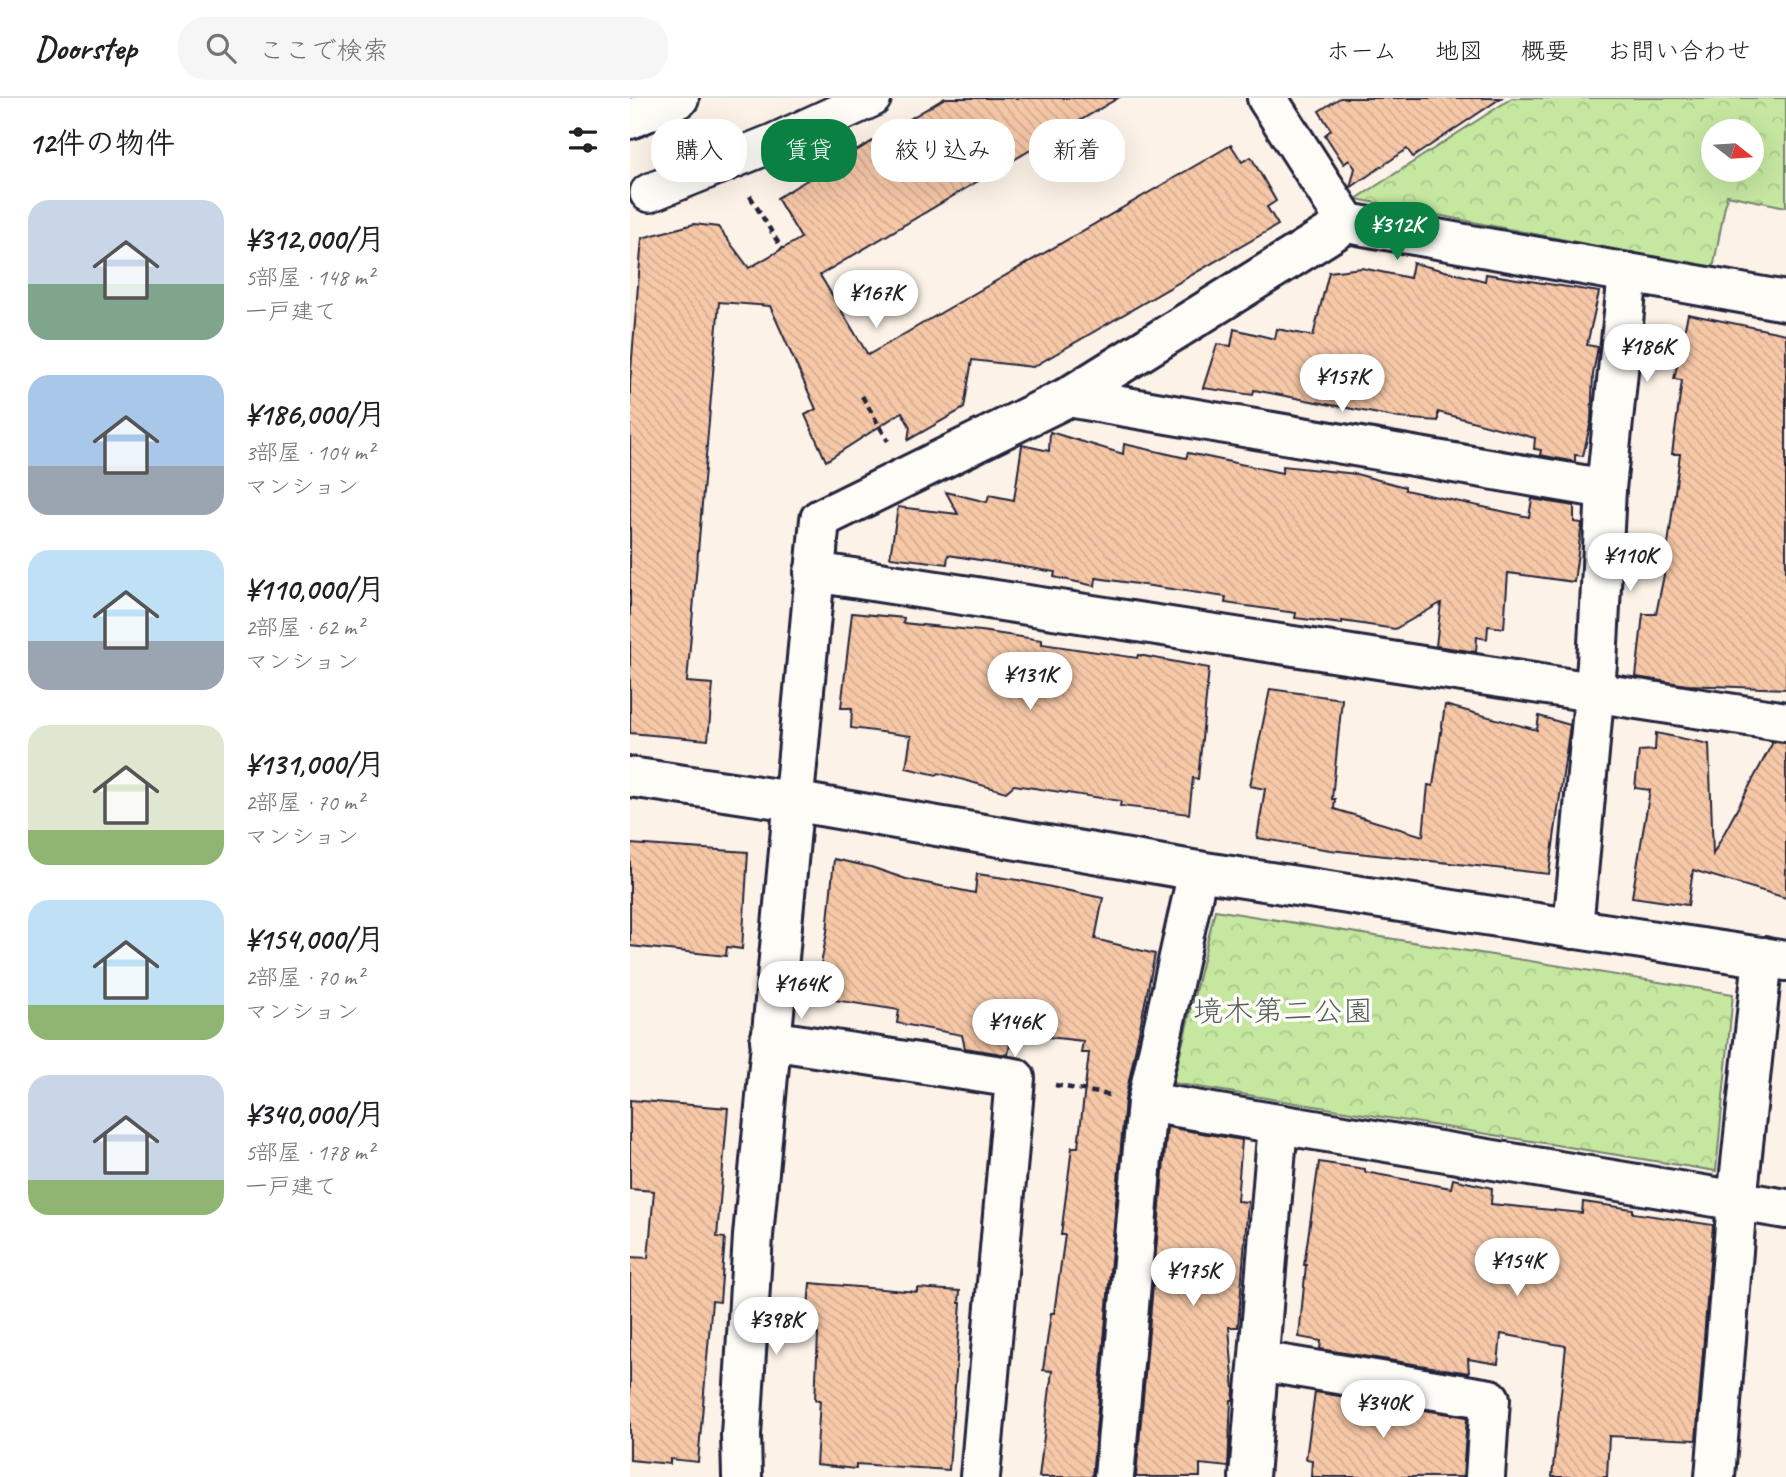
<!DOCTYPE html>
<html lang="ja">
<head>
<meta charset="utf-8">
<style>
  body { margin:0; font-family:Caveat,"Klee One",sans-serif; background:#f6f6f6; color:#202124; height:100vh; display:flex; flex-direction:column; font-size:26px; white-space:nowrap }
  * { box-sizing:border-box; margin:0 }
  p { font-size:23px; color:#757577 }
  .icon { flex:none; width:38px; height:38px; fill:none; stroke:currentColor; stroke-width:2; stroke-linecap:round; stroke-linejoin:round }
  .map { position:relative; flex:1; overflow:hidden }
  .panel { display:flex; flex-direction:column; background:#fff; width:630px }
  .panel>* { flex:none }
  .banner { position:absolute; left:21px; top:21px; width:665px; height:63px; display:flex; gap:14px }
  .needle { width:46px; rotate:107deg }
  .controls { position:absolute; left:1071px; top:21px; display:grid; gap:14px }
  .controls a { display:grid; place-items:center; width:63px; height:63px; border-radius:50%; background:#fff; box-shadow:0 7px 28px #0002; font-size:35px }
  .price { position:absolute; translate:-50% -60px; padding:0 16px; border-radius:24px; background:#fff; color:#222; font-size:23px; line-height:46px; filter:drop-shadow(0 2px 4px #0008) }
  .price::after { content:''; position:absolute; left:50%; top:42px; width:21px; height:16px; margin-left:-10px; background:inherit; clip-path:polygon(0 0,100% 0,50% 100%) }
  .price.active { background:#0b8043; color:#fff }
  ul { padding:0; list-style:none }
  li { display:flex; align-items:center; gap:21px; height:175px; padding:0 28px }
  li span { display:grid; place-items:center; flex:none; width:196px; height:140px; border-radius:21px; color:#555 }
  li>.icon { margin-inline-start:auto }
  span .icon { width:84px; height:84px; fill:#fffc; stroke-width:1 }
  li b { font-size:30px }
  h2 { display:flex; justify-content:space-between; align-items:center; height:84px; padding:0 28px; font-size:30px }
  .chip { padding:0 24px; border-radius:28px; background:#fff; box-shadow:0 7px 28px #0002; font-size:24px; line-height:63px }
  .chip.active { background:#0b8043; color:#fff }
  header { display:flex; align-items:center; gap:42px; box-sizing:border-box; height:98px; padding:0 35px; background:#fff; border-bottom:2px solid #e0e0e0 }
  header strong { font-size:33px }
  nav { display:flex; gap:38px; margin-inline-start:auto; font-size:24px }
  .search { width:490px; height:63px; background:#f6f6f6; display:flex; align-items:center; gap:18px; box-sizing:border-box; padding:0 24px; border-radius:28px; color:#757577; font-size:26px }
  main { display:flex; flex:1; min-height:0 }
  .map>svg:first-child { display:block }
  .park { fill:url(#park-crowns); stroke:#74846e; stroke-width:2; fill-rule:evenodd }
  .building { fill:url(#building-back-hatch); stroke:#22223b; stroke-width:2 }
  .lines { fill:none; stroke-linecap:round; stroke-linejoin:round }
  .pedestrian-casing { stroke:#22223b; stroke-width:42 }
  .minor-casing { stroke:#22223b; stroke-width:44 }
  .tertiary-casing { stroke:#22223b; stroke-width:44 }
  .primary-casing { stroke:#22223b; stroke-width:44 }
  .path { stroke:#22223b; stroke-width:4.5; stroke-dasharray:7 5; stroke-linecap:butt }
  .pedestrian { stroke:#fdfcf7; stroke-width:37 }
  .minor { stroke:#fdfcf7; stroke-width:38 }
  .tertiary { stroke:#fdfcf7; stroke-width:38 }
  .primary { stroke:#fdfcf7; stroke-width:38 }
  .labels { text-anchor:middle; stroke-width:7; stroke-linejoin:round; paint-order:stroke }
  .park-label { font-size:30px; fill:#535d59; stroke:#fdfcf7 }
</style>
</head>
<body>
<header>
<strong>Doorstep</strong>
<div class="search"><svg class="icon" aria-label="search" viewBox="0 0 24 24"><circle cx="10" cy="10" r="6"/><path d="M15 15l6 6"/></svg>ここで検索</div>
<nav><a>ホーム</a><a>地図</a><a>概要</a><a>お問い合わせ</a></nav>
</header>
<main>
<section class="panel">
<h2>12件の物件<svg class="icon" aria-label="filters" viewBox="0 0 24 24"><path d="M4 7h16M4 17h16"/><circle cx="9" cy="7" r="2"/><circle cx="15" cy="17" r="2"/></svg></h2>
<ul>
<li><span style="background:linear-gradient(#c9d6e8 60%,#7fa58c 0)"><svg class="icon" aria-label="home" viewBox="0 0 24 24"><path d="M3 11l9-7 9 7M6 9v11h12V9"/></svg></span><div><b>¥312,000/月</b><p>5部屋 · 148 m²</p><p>一戸建て</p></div></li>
<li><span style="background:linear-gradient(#a9c7e8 65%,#9aa5b1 0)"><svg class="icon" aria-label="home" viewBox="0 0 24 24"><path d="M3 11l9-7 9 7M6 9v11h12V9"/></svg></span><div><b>¥186,000/月</b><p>3部屋 · 104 m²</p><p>マンション</p></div></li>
<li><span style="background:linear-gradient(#bfe0f5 65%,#9aa5b1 0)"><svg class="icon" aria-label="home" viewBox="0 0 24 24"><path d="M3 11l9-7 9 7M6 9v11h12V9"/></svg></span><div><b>¥110,000/月</b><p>2部屋 · 62 m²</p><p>マンション</p></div></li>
<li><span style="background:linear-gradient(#dfe7d0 75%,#8fb573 0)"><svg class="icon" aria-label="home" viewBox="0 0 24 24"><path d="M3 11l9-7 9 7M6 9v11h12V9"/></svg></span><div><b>¥131,000/月</b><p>2部屋 · 70 m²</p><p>マンション</p></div></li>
<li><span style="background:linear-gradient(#bfe0f5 75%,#8fb573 0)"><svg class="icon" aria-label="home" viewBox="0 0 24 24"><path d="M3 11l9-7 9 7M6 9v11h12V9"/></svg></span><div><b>¥154,000/月</b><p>2部屋 · 70 m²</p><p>マンション</p></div></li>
<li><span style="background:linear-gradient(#c9d6e8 75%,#8fb573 0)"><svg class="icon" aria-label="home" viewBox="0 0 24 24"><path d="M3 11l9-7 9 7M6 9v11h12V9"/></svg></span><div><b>¥340,000/月</b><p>5部屋 · 178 m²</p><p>一戸建て</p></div></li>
</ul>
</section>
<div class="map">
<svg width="1156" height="1379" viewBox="0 0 1156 1379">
  <defs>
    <pattern id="park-crowns" width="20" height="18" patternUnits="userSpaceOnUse" patternTransform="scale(1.75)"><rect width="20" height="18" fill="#c5e7a0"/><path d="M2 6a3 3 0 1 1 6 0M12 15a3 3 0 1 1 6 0" fill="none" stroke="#a9c68b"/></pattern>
    <pattern id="building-back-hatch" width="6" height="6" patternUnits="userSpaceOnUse" patternTransform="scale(1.75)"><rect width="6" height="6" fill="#f7c8a7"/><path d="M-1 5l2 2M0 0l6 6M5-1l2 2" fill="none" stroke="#d3ac91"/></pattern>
  </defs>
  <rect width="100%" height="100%" fill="#fcf2e7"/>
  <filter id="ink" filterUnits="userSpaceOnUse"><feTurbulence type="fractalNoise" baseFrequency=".0143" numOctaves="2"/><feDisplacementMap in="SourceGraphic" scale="14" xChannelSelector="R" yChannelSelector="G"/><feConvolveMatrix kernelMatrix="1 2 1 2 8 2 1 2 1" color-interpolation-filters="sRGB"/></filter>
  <g filter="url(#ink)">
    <g class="park">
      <path d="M882 0H1156V109L1097 97 1083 171 726 101ZM1083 33H1122V72H1083Z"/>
      <polygon points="585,812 1103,896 1086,1073 543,985"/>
    </g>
    <g class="building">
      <polygon points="315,0 488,0 190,177 238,257 601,47 612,64 621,59 646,103 637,109 648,127 403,269 342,262 334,310 278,342 280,329 272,314 196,363 175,317 186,311 140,208 89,204 57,584 83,586 78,642 0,635 0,284 12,140 64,126 88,129 119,170 171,140 147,100"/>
      <polygon points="710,0 871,0 783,59 777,51 720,90 725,70 719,62 714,66 695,37 701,32 689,13"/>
      <polygon points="783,165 855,183 856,176 969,194 957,247 968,249 963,276 961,323 953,358 945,357 945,364 910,357 911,352 904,351 905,340 808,314 808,323 769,320 624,292 623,297 573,290 587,246 601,248 604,231 645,241 647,231 683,238 699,174 732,170 780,180"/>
      <polygon points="1058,216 1156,236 1156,591 1057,587 1006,579 1013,516 1026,516 1034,477 1050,356 1042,356 1052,282 1044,281"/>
      <polygon points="420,334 493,356 494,346 556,360 558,355 652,375 653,368 726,376 775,389 775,392 899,419 902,401 944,408 944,424 952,425 944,484 878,475 874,530 858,528 857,541 847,539 846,554 806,548 811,505 765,531 712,523 712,526 665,520 666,515 595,505 596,499 466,480 465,488 424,479 425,474 318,457 317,466 260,459 268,409 328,416 316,394 357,404 359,397 384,402 392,347 419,353"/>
      <polygon points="222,515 274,520 273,525 351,533 412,542 412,546 507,560 508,557 579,570 568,681 563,680 559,716 490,708 491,703 384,687 376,694 309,675 307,677 276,670 281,638 221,630 222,610 211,610"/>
      <polygon points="640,591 712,601 702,701 705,701 704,711 793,738 798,687 803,688 815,607 907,632 909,618 940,627 919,776 700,752 627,740 635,691 620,688"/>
      <polygon points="1026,635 1079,646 1083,756 1143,644 1156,645 1156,800 1063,772 1058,807 1002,799 1020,692 1005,690 1009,653 1025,652"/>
      <polygon points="0,746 118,754 112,851 97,849 96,858 0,848"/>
      <polygon points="204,761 241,769 276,781 345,795 347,776 388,782 473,800 465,841 525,856 495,1002 462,1379 409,1379 422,1273 413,1272 421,1215 424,1215 435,1137 431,1137 442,1049 448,1049 459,955 451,955 453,943 382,935 378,957 335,950 332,937 267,925 269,912 185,899 197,834"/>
      <polygon points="0,1002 98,1010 87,1139 95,1140 90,1204 82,1203 68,1364 40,1361 40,1366 0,1362 0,1159 18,1160 24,1093 0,1091"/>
      <polygon points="537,1029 612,1042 607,1103 618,1104 608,1229 599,1229 604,1292 603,1302 601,1302 598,1369 570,1366 570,1379 506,1379"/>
      <polygon points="689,1064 735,1071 735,1074 821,1090 823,1081 862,1090 861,1106 952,1115 953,1104 1003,1111 1003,1115 1083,1127 1066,1342 979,1338 977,1379 922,1379 936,1248 871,1236 868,1266 838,1261 839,1275 690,1251 691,1243 669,1239 676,1167 674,1167"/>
      <polygon points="180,1185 287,1194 287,1190 330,1193 329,1205 331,1205 319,1372 226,1366 226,1371 186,1367 190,1302 185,1302 188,1236 176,1235"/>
      <polygon points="685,1294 837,1319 833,1379 681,1379 682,1362 676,1361"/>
    </g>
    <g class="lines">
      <defs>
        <polyline id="pedestrian" points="19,95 141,46 242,0"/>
        <g id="minor">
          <polyline points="637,0 717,125 1156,203"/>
          <polyline points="438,299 976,391"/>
          <polyline points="184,474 1156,624"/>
          <polyline points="943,831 967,566 976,391 998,175"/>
          <polyline points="140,942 385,980 350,1379"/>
          <polyline points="517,1004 1156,1111"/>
          <polyline points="629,1263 860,1301 855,1379"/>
          <polyline points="112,1379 111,1337 123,1138 190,421 438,299 717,125"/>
          <polyline points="484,1379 517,1004 568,773"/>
          <polyline points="619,1379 648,1026"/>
          <polyline points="1085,1379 1107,1103 1133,859"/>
        </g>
        <polyline id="tertiary" points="0,679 162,703 568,773 1156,863"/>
        <polyline id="primary" points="0,21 49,0"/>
      </defs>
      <use href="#pedestrian" class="pedestrian-casing"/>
      <use href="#minor" class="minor-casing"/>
      <use href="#tertiary" class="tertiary-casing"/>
      <use href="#primary" class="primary-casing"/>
      <g class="path">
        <polyline points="120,98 152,151"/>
        <polyline points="232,298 258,343"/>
        <polyline points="425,987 479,997"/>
      </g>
      <use href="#pedestrian" class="pedestrian"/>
      <use href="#minor" class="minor"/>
      <use href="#tertiary" class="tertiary"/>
      <use href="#primary" class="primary"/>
    </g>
  </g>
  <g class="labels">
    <g class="park-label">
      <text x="653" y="923">境木第二公園</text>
    </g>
  </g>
</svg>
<div class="controls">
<a><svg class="needle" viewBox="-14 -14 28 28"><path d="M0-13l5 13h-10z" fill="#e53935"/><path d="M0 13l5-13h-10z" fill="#757577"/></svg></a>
</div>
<b class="price active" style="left:767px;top:164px">¥312K</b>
<b class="price" style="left:246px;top:232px">¥167K</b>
<b class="price" style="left:1017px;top:286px">¥186K</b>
<b class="price" style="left:712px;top:316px">¥157K</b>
<b class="price" style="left:1000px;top:495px">¥110K</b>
<b class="price" style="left:400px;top:614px">¥131K</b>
<b class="price" style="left:171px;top:923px">¥164K</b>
<b class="price" style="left:385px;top:961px">¥146K</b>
<b class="price" style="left:887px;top:1200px">¥154K</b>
<b class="price" style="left:563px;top:1210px">¥175K</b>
<b class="price" style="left:146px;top:1259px">¥398K</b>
<b class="price" style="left:753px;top:1342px">¥340K</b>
<div class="banner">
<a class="chip">購入</a>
<a class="chip active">賃貸</a>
<a class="chip">絞り込み</a>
<a class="chip">新着</a>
</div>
</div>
</main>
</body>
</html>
